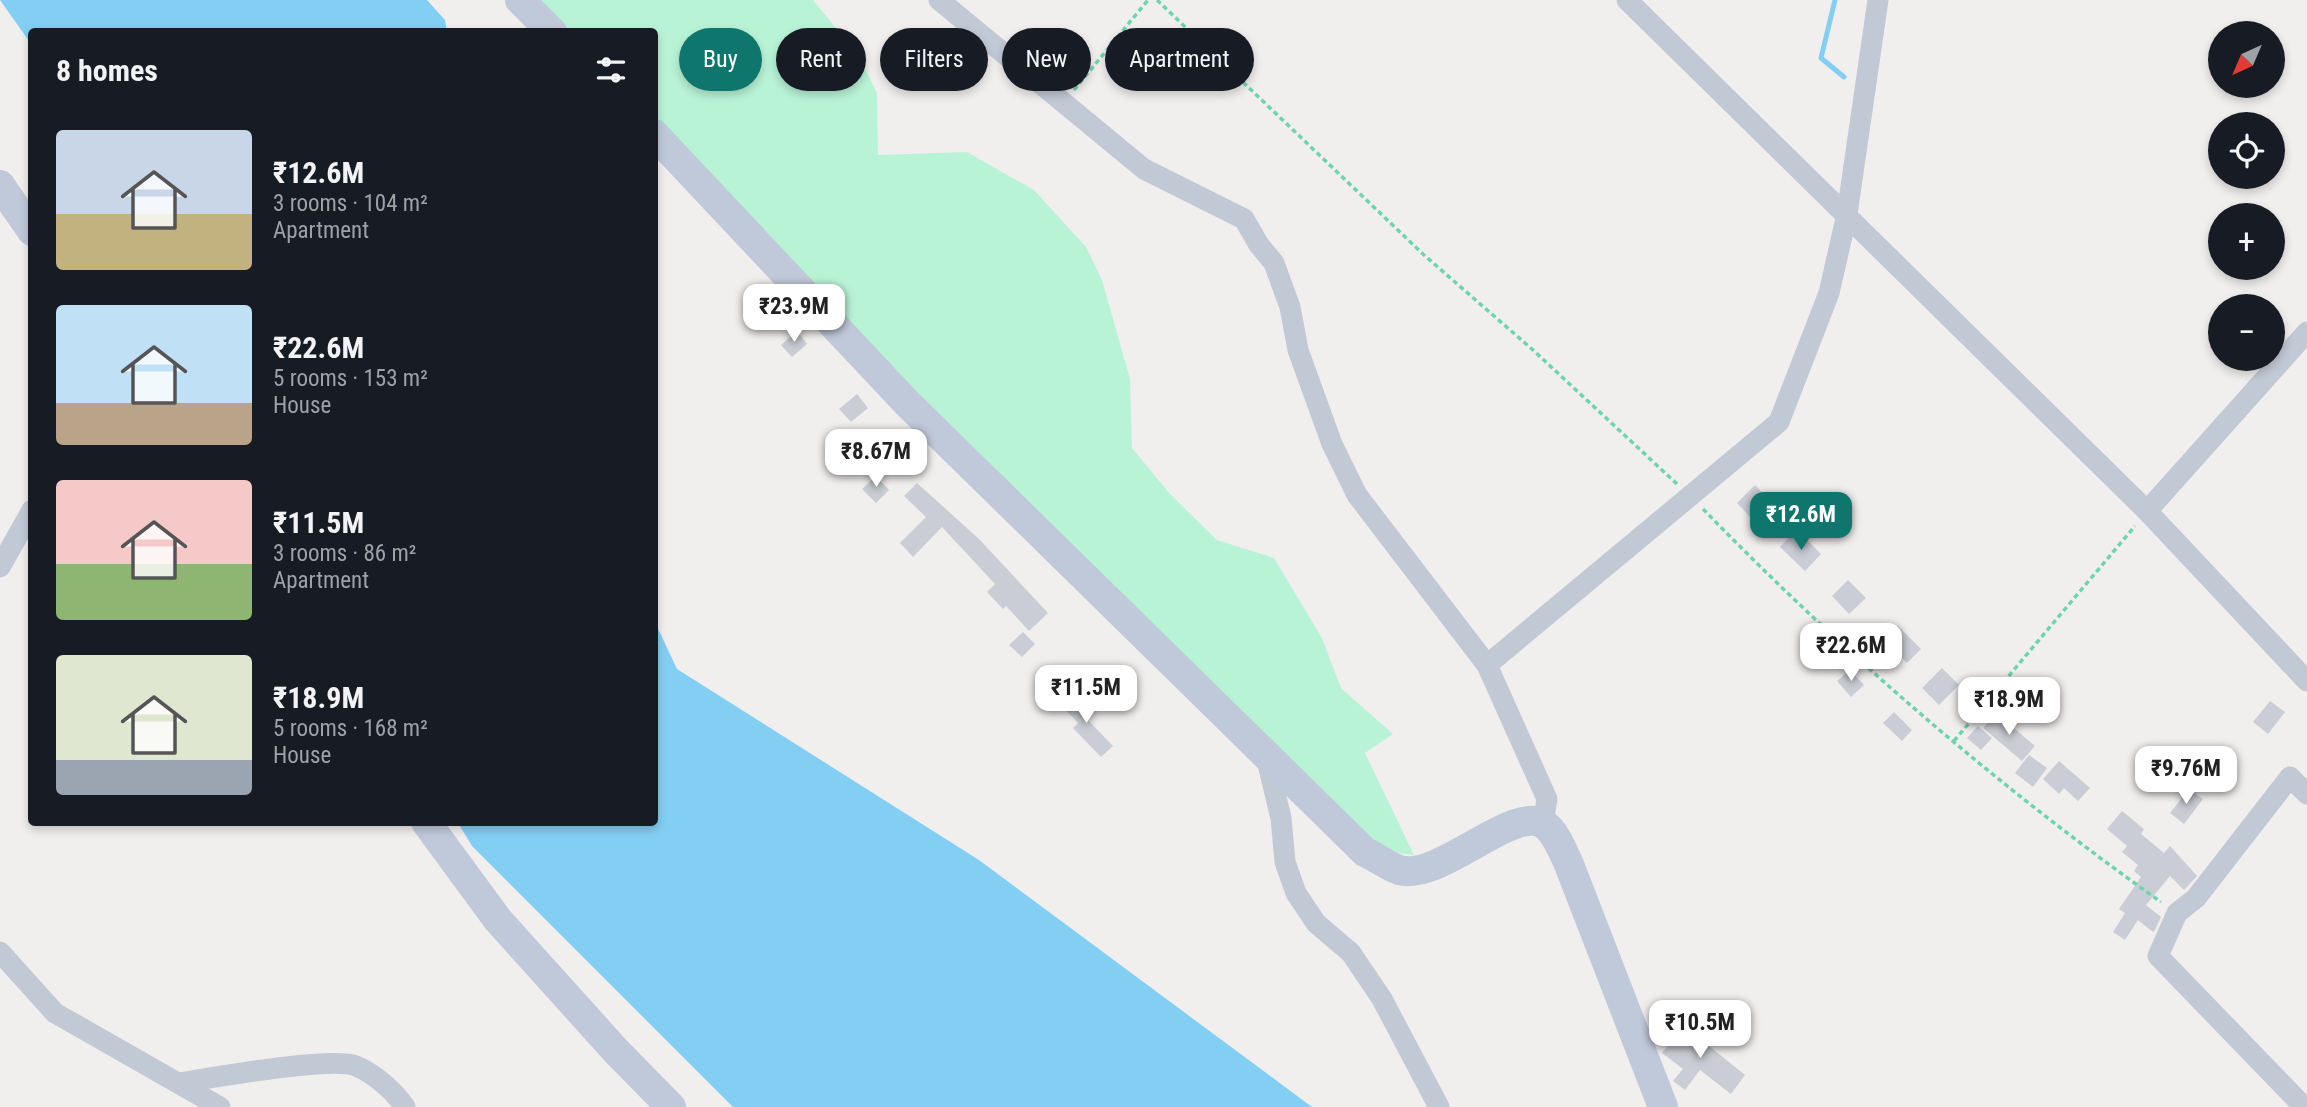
<!DOCTYPE html>
<html lang="en">
<head>
<meta charset="utf-8">
<style>
  body { margin:0; font-family:"Roboto Condensed",sans-serif; background:#20242c; color:#f1f3f6; height:100vh; display:flex; flex-direction:column; font-size:26px; white-space:nowrap }
  * { box-sizing:border-box; margin:0 }
  p { font-size:23px; color:#9ea1a6 }
  .icon { flex:none; width:38px; height:38px; fill:none; stroke:currentColor; stroke-width:2; stroke-linecap:round; stroke-linejoin:round }
  .map { position:relative; flex:1; overflow:hidden }
  .drawer { position:absolute; left:28px; top:28px; width:630px; height:798px; display:flex; flex-direction:column; background:#171b24; border-radius:7px; box-shadow:0 4px 10px #0003 }
  .drawer>* { flex:none }
  .top-card { position:absolute; left:679px; top:28px; width:665px; height:63px; display:flex; gap:14px }
  .needle { width:46px; rotate:224deg }
  .buttons { position:absolute; left:2208px; top:21px; display:grid; gap:14px }
  .buttons a { display:grid; place-items:center; width:77px; height:77px; border-radius:50%; background:#171b24; box-shadow:0 4px 10px #0003; font-size:35px }
  .price { position:absolute; translate:-50% -60px; padding:0 16px; border-radius:14px; background:#fff; color:#222; font-size:23px; line-height:46px; filter:drop-shadow(0 2px 4px #0008) }
  .price::after { content:''; position:absolute; left:50%; top:42px; width:21px; height:16px; margin-left:-10px; background:inherit; clip-path:polygon(0 0,100% 0,50% 100%) }
  .price.selected { background:#0f766e; color:#fff }
  ul { padding:0; list-style:none }
  li { display:flex; align-items:center; gap:21px; height:175px; padding:0 28px }
  li span { display:grid; place-items:center; flex:none; width:196px; height:140px; border-radius:7px; color:#555 }
  li>.icon { margin-inline-start:auto }
  span .icon { width:84px; height:84px; fill:#fffc; stroke-width:1 }
  li b { font-size:30px }
  h2 { display:flex; justify-content:space-between; align-items:center; height:84px; padding:0 28px; font-size:30px }
  .chip { padding:0 24px; border-radius:32px; background:#171b24; box-shadow:0 4px 10px #0003; font-size:24px; line-height:63px }
  .chip.selected { background:#0f766e; color:#fff }
  .map>svg:first-child { display:block }
  .green { fill:#b9f3d6 }
  .water { fill:#82cff3 }
  .lines { fill:none; stroke-linecap:round; stroke-linejoin:round }
  .stream { stroke:#82cff3; stroke-width:5 }
  .building { fill:#cacdd5 }
  .path { stroke:#6ed4ae; stroke-width:3.5; stroke-dasharray:5 3.5; stroke-linecap:butt }
  .street { stroke:#c1c9d5; stroke-width:21 }
  .secondary { stroke:#c0c9d9; stroke-width:30 }
</style>
</head>
<body>
<div class="map">
<svg width="2307" height="1107" viewBox="0 0 2307 1107">
  <rect width="100%" height="100%" fill="#f1efee"/>
  <polygon class="green" points="534,0 813,0 859,56 877,93 878,155 967,152 1034,190 1086,247 1102,280 1130,379 1132,448 1170,494 1217,540 1274,558 1322,638 1341,688 1393,734 1365,753 1414,855 1384,851 1088,571 655,121 654,32 566,31"/>
  <g class="water">
    <polygon points="0,0 427,0 445,20 447,31 32,32 31,44"/>
    <polygon points="655,622 677,669 979,860 1312,1107 733,1107 472,846 458,823 654,822"/>
  </g>
  <g class="lines">
    <polyline class="stream" points="1835,0 1821,58 1844,77"/>
  </g>
  <g class="building">
    <polygon points="797,331 807,344 792,357 781,345"/>
    <polygon points="857,394 868,408 851,422 839,409"/>
    <polygon points="890,437 906,454 893,468 876,451"/>
    <polygon points="876,476 889,490 876,503 862,489"/>
    <polygon points="917,483 979,539 1048,613 1029,631 1006,606 1003,609 987,592 995,584 942,527 913,557 900,543 926,517 904,496"/>
    <polygon points="1755,485 1770,501 1752,519 1737,503"/>
    <polygon points="1792,534 1800,543 1805,538 1821,554 1805,571 1780,547"/>
    <polygon points="1848,580 1866,598 1849,614 1832,596"/>
    <polygon points="1877,623 1889,633 1897,625 1921,649 1907,663 1899,655 1894,660 1868,634"/>
    <polygon points="1023,632 1035,644 1022,657 1009,645"/>
    <polygon points="1815,636 1826,650 1812,661 1801,648"/>
    <polygon points="1942,668 1959,685 1939,705 1922,688"/>
    <polygon points="1850,670 1864,685 1851,697 1837,681"/>
    <polygon points="1075,692 1092,710 1078,723 1085,717 1113,746 1101,757 1073,728 1078,723 1062,706"/>
    <polygon points="2270,701 2285,712 2268,734 2253,722"/>
    <polygon points="1894,712 1912,730 1902,741 1883,723"/>
    <polygon points="1996,713 2035,746 2022,761 1983,728"/>
    <polygon points="1978,726 1992,738 1981,750 1967,738"/>
    <polygon points="2198,746 2210,754 2201,768 2189,759"/>
    <polygon points="2029,755 2047,768 2033,787 2015,773"/>
    <polygon points="2059,761 2090,788 2078,801 2064,788 2059,794 2043,779"/>
    <polygon points="2189,789 2203,799 2184,824 2170,813"/>
    <polygon points="2122,811 2144,829 2141,834 2164,853 2170,846 2197,876 2184,890 2170,876 2146,905 2161,917 2155,930 2153,932 2138,920 2125,940 2113,932 2125,913 2119,909 2141,877 2134,871 2138,865 2122,852 2127,846 2107,829"/>
    <polygon points="1688,1021 1708,1037 1704,1042 1745,1075 1731,1094 1700,1070 1685,1090 1673,1081 1683,1069 1662,1053"/>
  </g>
  <g class="lines">
    <g class="path">
      <polyline points="1157,0 1424,255 1533,350 1677,484"/>
      <polyline points="1074,90 1148,0"/>
      <path d="M1703 509C1842 652 1997 786 2161 902"/>
      <polyline points="1954,741 2135,526"/>
    </g>
    <g class="street">
      <polyline points="939,0 1144,169 1244,219 1259,245 1274,263 1290,307 1298,350 1332,444 1357,495 1487,665"/>
      <polyline points="1627,0 2147,511 2307,681"/>
      <polyline points="2147,511 2307,332"/>
      <polyline points="0,567 32,510"/>
      <polyline points="1266,756 1281,818 1285,862 1296,893 1316,923 1351,953 1382,999 1439,1107"/>
      <polyline points="1543,823 1547,799 1487,665 1779,422 1829,293 1847,214 1878,0"/>
      <polyline points="0,952 55,1013 220,1107"/>
      <path d="M179 1083C211 1078 331 1056 356 1066 375 1074 394 1091 405 1107"/>
      <polyline points="2304,1107 2158,956 2177,913 2196,898 2290,777 2307,794"/>
    </g>
    <g class="secondary">
      <polyline points="520,0 552,32"/>
      <path d="M654 134 907 403 1365 852C1376 857 1388 866 1399 870 1440 882 1515 802 1545 825 1556 833 1562 850 1568 862L1663 1107"/>
      <polyline points="0,185 32,231"/>
      <polyline points="426,822 498,920 616,1051 671,1107"/>
    </g>
  </g>
</svg>
<div class="buttons">
<a><svg class="needle" viewBox="-14 -14 28 28"><path d="M0-13l5 13h-10z" fill="#e53935"/><path d="M0 13l5-13h-10z" fill="#9ea1a6"/></svg></a>
<a><svg class="icon" aria-label="locate" viewBox="0 0 24 24"><circle cx="12" cy="12" r="6"/><path d="M12 2v4M12 18v4M2 12h4M18 12h4"/></svg></a>
<a>+</a>
<a>−</a>
</div>
<b class="price" style="left:794px;top:344px">₹23.9M</b>
<b class="price" style="left:876px;top:489px">₹8.67M</b>
<b class="price selected" style="left:1801px;top:552px">₹12.6M</b>
<b class="price" style="left:1851px;top:683px">₹22.6M</b>
<b class="price" style="left:1086px;top:725px">₹11.5M</b>
<b class="price" style="left:2009px;top:737px">₹18.9M</b>
<b class="price" style="left:2186px;top:806px">₹9.76M</b>
<b class="price" style="left:1700px;top:1060px">₹10.5M</b>
<div class="top-card">
<a class="chip selected">Buy</a>
<a class="chip">Rent</a>
<a class="chip">Filters</a>
<a class="chip">New</a>
<a class="chip">Apartment</a>
</div>
<section class="drawer">
<h2>8 homes<svg class="icon" aria-label="filters" viewBox="0 0 24 24"><path d="M4 7h16M4 17h16"/><circle cx="9" cy="7" r="2"/><circle cx="15" cy="17" r="2"/></svg></h2>
<ul>
<li><span style="background:linear-gradient(#c9d6e8 60%,#c2b280 0)"><svg class="icon" aria-label="home" viewBox="0 0 24 24"><path d="M3 11l9-7 9 7M6 9v11h12V9"/></svg></span><div><b>₹12.6M</b><p>3 rooms · 104 m²</p><p>Apartment</p></div></li>
<li><span style="background:linear-gradient(#bfe0f5 70%,#b9a48a 0)"><svg class="icon" aria-label="home" viewBox="0 0 24 24"><path d="M3 11l9-7 9 7M6 9v11h12V9"/></svg></span><div><b>₹22.6M</b><p>5 rooms · 153 m²</p><p>House</p></div></li>
<li><span style="background:linear-gradient(#f6c9c9 60%,#8fb573 0)"><svg class="icon" aria-label="home" viewBox="0 0 24 24"><path d="M3 11l9-7 9 7M6 9v11h12V9"/></svg></span><div><b>₹11.5M</b><p>3 rooms · 86 m²</p><p>Apartment</p></div></li>
<li><span style="background:linear-gradient(#dfe7d0 75%,#9aa5b1 0)"><svg class="icon" aria-label="home" viewBox="0 0 24 24"><path d="M3 11l9-7 9 7M6 9v11h12V9"/></svg></span><div><b>₹18.9M</b><p>5 rooms · 168 m²</p><p>House</p></div></li>
</ul>
</section>
</div>
</body>
</html>
